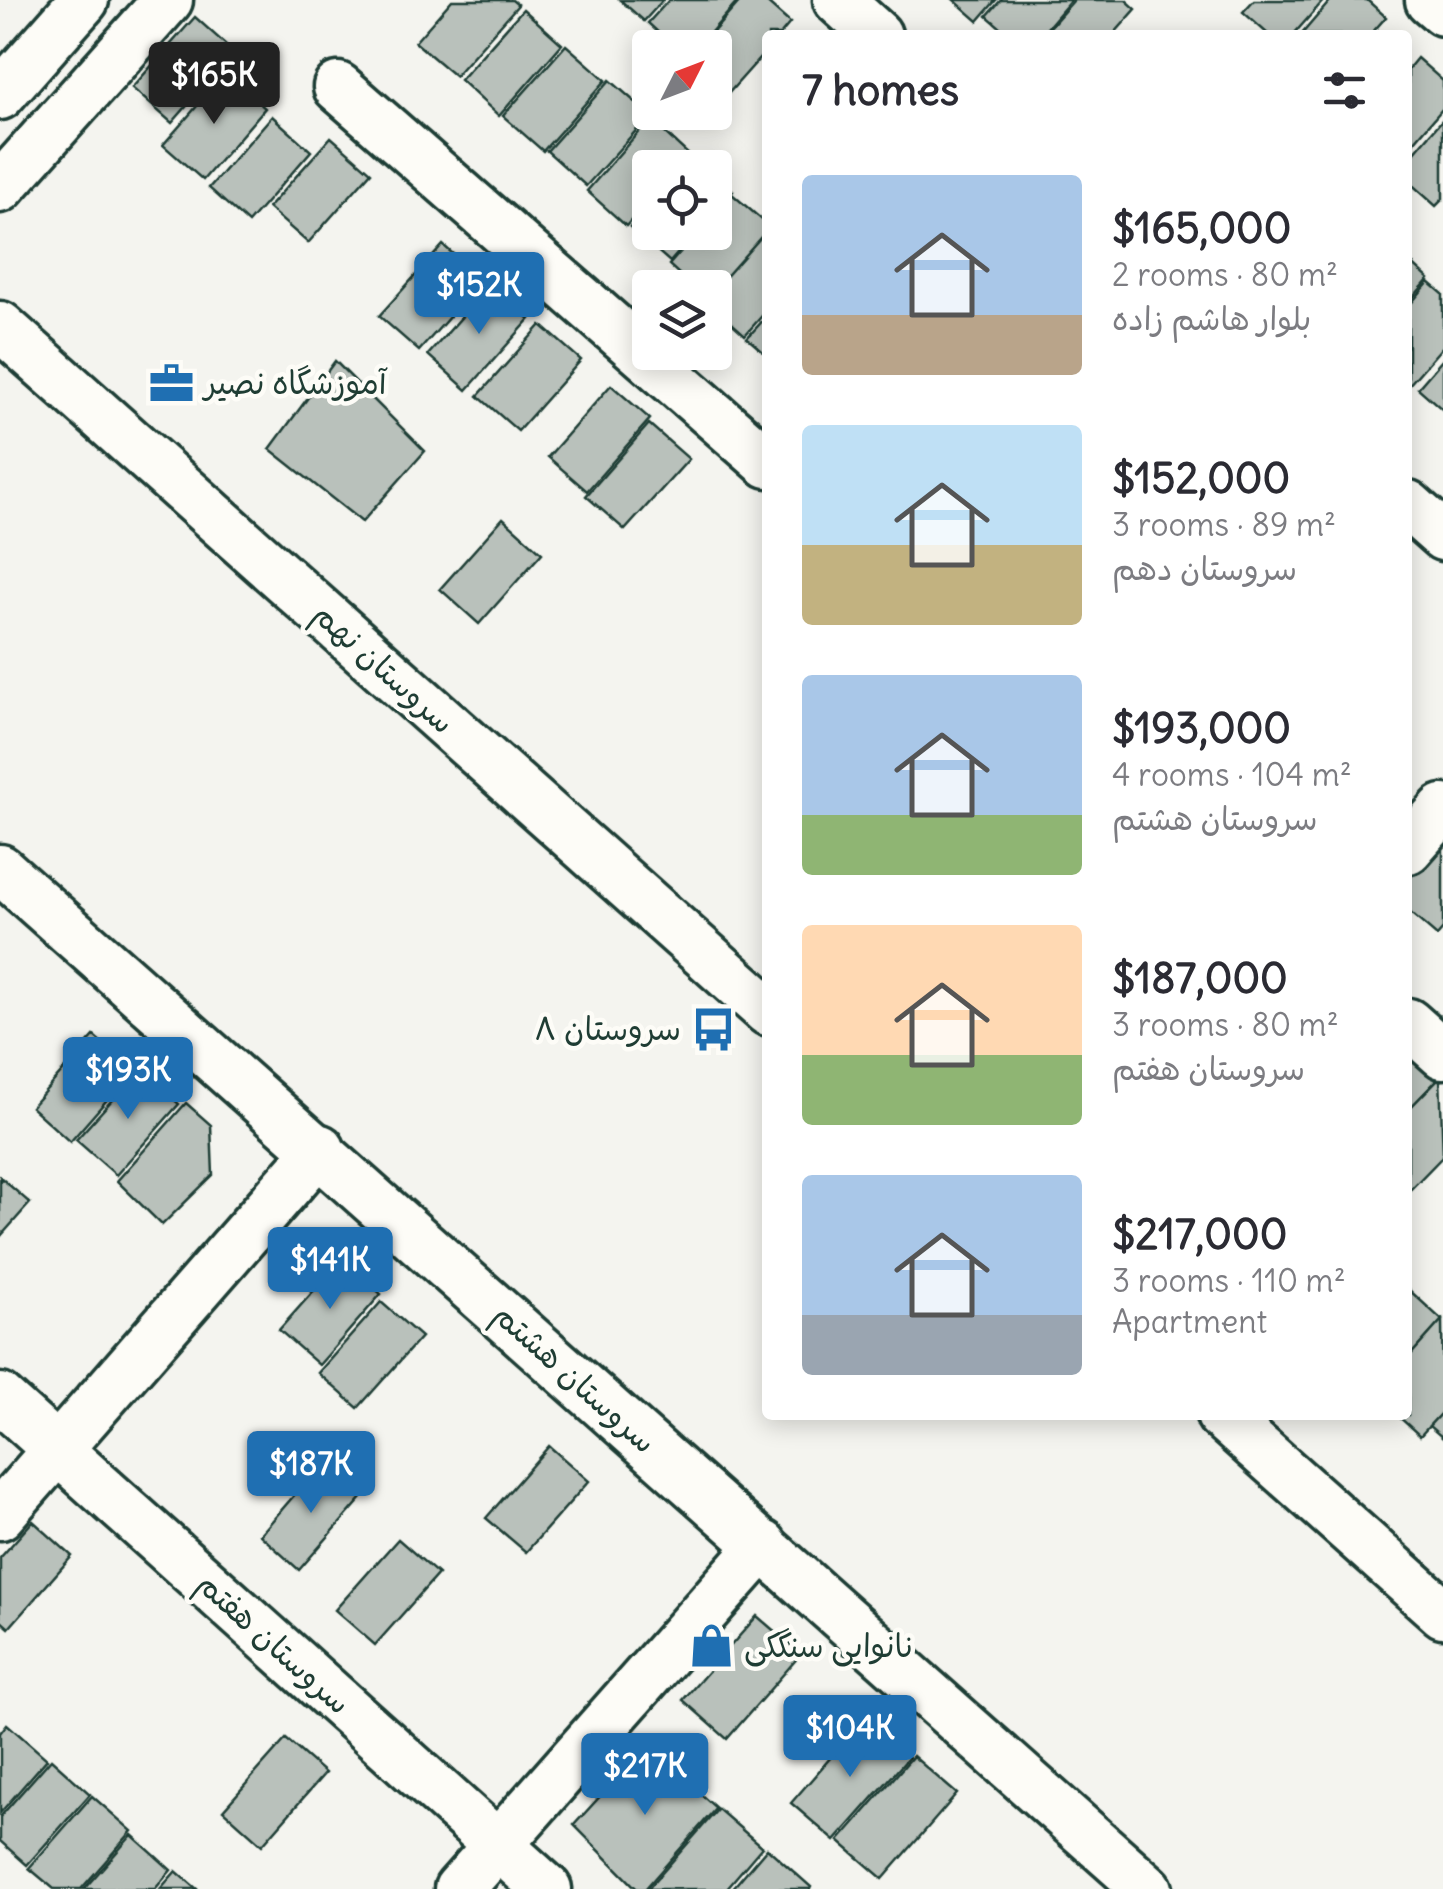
<!DOCTYPE html>
<html lang="en">
<head>
<meta charset="utf-8">
<style>
  body { margin:0; font-family:Delius,"Playpen Sans Arabic",sans-serif; background:#f7f7f7; color:#2b2b33; height:100vh; display:flex; flex-direction:column; font-size:38px; white-space:nowrap }
  * { box-sizing:border-box; margin:0 }
  p { font-size:32px; color:#7c7c81 }
  .icon { flex:none; width:55px; height:55px; fill:none; stroke:currentColor; stroke-width:2; stroke-linecap:round; stroke-linejoin:round }
  .map { position:relative; flex:1; overflow:hidden }
  .panel { position:absolute; left:762px; top:30px; width:650px; height:1390px; display:flex; flex-direction:column; background:#fff; border-radius:10px; box-shadow:0 5px 25px #0003 }
  .panel>* { flex:none }
  .needle { width:65px; rotate:48deg }
  .tools { position:absolute; left:632px; top:30px; display:grid; gap:20px }
  .tools a { display:grid; place-items:center; width:100px; height:100px; border-radius:10px; background:#fff; box-shadow:0 5px 25px #0003; font-size:50px }
  .price { position:absolute; translate:-50% -85px; padding:0 22px; border-radius:10px; background:#1f6fb2; color:#fff; font-size:32px; line-height:65px; filter:drop-shadow(0 2px 5px #0008) }
  .price::after { content:''; position:absolute; left:50%; top:60px; width:30px; height:22px; margin-left:-15px; background:inherit; clip-path:polygon(0 0,100% 0,50% 100%) }
  .price.on { background:#222; color:#fff }
  ul { padding:0; list-style:none }
  li { display:flex; align-items:center; gap:30px; height:250px; padding:0 40px }
  li span { display:grid; place-items:center; flex:none; width:280px; height:200px; border-radius:10px; color:#555 }
  li>.icon { margin-inline-start:auto }
  span .icon { width:120px; height:120px; fill:#fffc; stroke-width:1 }
  li b { font-size:42px }
  h2 { display:flex; justify-content:space-between; align-items:center; height:120px; padding:0 40px; font-size:42px }
  .map>svg:first-child { display:block }
  .building { fill:#b9c1bb; stroke:#1f3d34; stroke-width:2.5 }
  .lines { fill:none; stroke-linecap:round; stroke-linejoin:round }
  .minor-casing { stroke:#1f3d34; stroke-width:55 }
  .minor { stroke:#fdfcf7; stroke-width:48 }
  .labels { text-anchor:middle; stroke-width:9; stroke-linejoin:round; paint-order:stroke }
  .poi-label { font-size:32px; fill:#1f3d34; stroke:#fdfcf7; text-anchor:start }
  .street-label { font-size:32px; fill:#1f3d34; stroke:#fdfcf7 }
</style>
</head>
<body>
<div class="map">
<svg width="1443" height="1889" viewBox="0 0 1443 1889">
  <rect width="100%" height="100%" fill="#f4f4ef"/>
  <filter id="ink" filterUnits="userSpaceOnUse"><feTurbulence type="fractalNoise" baseFrequency=".01" numOctaves="2"/><feDisplacementMap in="SourceGraphic" scale="20" xChannelSelector="R" yChannelSelector="G"/><feConvolveMatrix kernelMatrix="1 2 1 2 8 2 1 2 1" color-interpolation-filters="sRGB"/></filter>
  <g filter="url(#ink)">
    <g class="building">
      <polygon points="452,0 512,0 518,5 455,76 415,42"/>
      <polygon points="620,0 663,0 644,21"/>
      <polygon points="669,0 739,0 697,48 675,48 648,23"/>
      <polygon points="741,0 764,0 790,23 780,35 768,35 768,49 727,95 715,84 715,48 699,48"/>
      <polygon points="954,0 996,0 978,21"/>
      <polygon points="1001,0 1071,0 1041,35 1009,35 987,16"/>
      <polygon points="1074,0 1126,0 1136,9 1113,35 1043,35"/>
      <polygon points="1254,0 1324,0 1293,35 1269,35 1243,12"/>
      <polygon points="1331,0 1367,0 1386,17 1370,35 1301,35"/>
      <polygon points="523,9 562,44 499,116 460,80"/>
      <polygon points="195,17 234,52 172,123 132,88"/>
      <polygon points="566,45 606,80 543,151 503,116"/>
      <polygon points="1417,58 1443,81 1443,108 1408,149 1408,69"/>
      <polygon points="226,73 265,108 203,180 163,145"/>
      <polygon points="610,80 650,115 586,186 547,151"/>
      <polygon points="272,116 311,151 248,223 209,188"/>
      <polygon points="650,119 689,155 677,168 650,168 650,199 626,226 587,191"/>
      <polygon points="1443,119 1443,199 1436,206 1408,181 1408,160"/>
      <polygon points="331,137 371,172 308,243 268,208"/>
      <polygon points="715,175 733,191 715,211"/>
      <polygon points="732,194 768,225 768,234 715,293 715,288 694,288 669,265 698,232 715,232 715,213"/>
      <polygon points="650,205 650,232 696,232 670,262 630,227"/>
      <polygon points="768,229 768,309 745,335 715,308 715,289"/>
      <polygon points="443,245 482,280 419,351 379,316"/>
      <polygon points="1408,260 1429,279 1408,303"/>
      <polygon points="1429,282 1443,294 1443,346 1408,386 1408,307"/>
      <polygon points="491,284 530,319 467,390 428,355"/>
      <polygon points="768,315 768,356 747,338"/>
      <polygon points="541,325 581,360 518,431 478,396"/>
      <polygon points="1443,359 1443,410 1418,388"/>
      <polygon points="335,361 425,451 362,522 270,449"/>
      <polygon points="611,385 650,419 587,491 548,457"/>
      <polygon points="649,424 689,459 625,530 586,496"/>
      <polygon points="503,518 542,553 479,624 440,589"/>
      <polygon points="1443,826 1443,929 1437,936 1408,911 1408,866"/>
      <polygon points="94,1036 133,1070 70,1142 31,1107"/>
      <polygon points="1408,1046 1440,1077 1408,1110"/>
      <polygon points="140,1069 179,1104 116,1175 76,1140"/>
      <polygon points="1440,1077 1443,1156 1408,1192 1408,1110"/>
      <polygon points="186,1103 211,1125 213,1175 162,1225 117,1181"/>
      <polygon points="0,1177 30,1203 0,1237"/>
      <polygon points="342,1259 381,1294 319,1365 279,1330"/>
      <polygon points="1408,1289 1442,1320 1408,1358"/>
      <polygon points="381,1302 421,1337 358,1408 318,1373"/>
      <polygon points="1442,1320 1443,1411 1420,1436 1397,1415 1408,1415 1408,1358"/>
      <polygon points="1443,1411 1443,1438 1429,1426"/>
      <polygon points="549,1446 589,1481 526,1552 486,1518"/>
      <polygon points="322,1463 362,1498 299,1570 260,1535"/>
      <polygon points="33,1521 72,1556 9,1628 0,1620 0,1558"/>
      <polygon points="398,1539 438,1574 375,1645 335,1610"/>
      <polygon points="757,1616 801,1654 727,1739 683,1700"/>
      <polygon points="865,1718 909,1757 835,1841 791,1803"/>
      <polygon points="7,1724 47,1759 0,1813 0,1733"/>
      <polygon points="286,1739 325,1773 262,1845 223,1810"/>
      <polygon points="646,1746 716,1808 645,1889 637,1889 574,1825"/>
      <polygon points="913,1756 957,1794 883,1879 839,1841"/>
      <polygon points="51,1759 90,1794 27,1865 0,1841 0,1817"/>
      <polygon points="92,1796 132,1831 81,1889 54,1889 29,1868"/>
      <polygon points="718,1809 762,1847 726,1889 648,1889"/>
      <polygon points="132,1835 171,1870 155,1889 84,1889"/>
      <polygon points="767,1848 811,1887 810,1889 732,1889"/>
      <polygon points="176,1871 197,1889 160,1889"/>
    </g>
    <g class="lines">
      <defs>
        <g id="minor">
          <polyline points="838,0 877,35"/>
          <polyline points="1430,0 1443,11"/>
          <polyline points="338,87 768,463"/>
          <polyline points="0,95 84,0"/>
          <polyline points="0,188 168,0"/>
          <polyline points="0,326 768,1011"/>
          <polyline points="1408,505 1443,536"/>
          <polyline points="1408,849 1443,809"/>
          <polyline points="0,869 1148,1889"/>
          <polyline points="1408,1023 1443,1054"/>
          <polyline points="0,1398 547,1889"/>
          <polyline points="1221,1415 1443,1613"/>
          <polyline points="0,1515 320,1149"/>
          <polyline points="459,1889 763,1545"/>
        </g>
      </defs>
      <use href="#minor" class="minor-casing"/>
      <use href="#minor" class="minor"/>
    </g>
  </g>
  <defs>
    <symbol id="office-bare" viewBox="-9 -9 18 18"><path d="M-6-3h4V-5.5h4V-3h4V5H-6ZM-1-4.5V-3h2v-1.5ZM-6 0V1H6V0Z" fill="#1f6fb2" stroke="#fdfcf7" stroke-width="2.5" paint-order="stroke"/></symbol>
    <symbol id="bus-bare" viewBox="-9 -9 18 18"><path d="M-5-6H5V4H4V6H2V4H-2V6H-4V4H-5ZM-3.5-4V0h7V-4ZM-3.5 1.2v1.5H-2V1.2ZM2 1.2v1.5H3.5V1.2Z" fill="#1f6fb2" stroke="#fdfcf7" stroke-width="2.5" paint-order="stroke"/></symbol>
    <symbol id="shop-bare" viewBox="-9 -9 18 18"><path d="M-5-2.5h2.3a2.7 3.5 0 0 1 5.4 0H5L5.5 6h-11ZM-1.5-2.5h3a1.5 2.3 0 0 0-3 0Z" fill="#1f6fb2" stroke="#fdfcf7" stroke-width="2.5" paint-order="stroke"/></symbol>
  </defs>
  <g fill-rule="evenodd">
    <use href="#office-bare" x="140" y="352" width="63" height="63"/>
    <use href="#bus-bare" x="682" y="998" width="63" height="63"/>
    <use href="#shop-bare" x="680" y="1614" width="63" height="63"/>
  </g>
  <g class="labels">
    <g class="poi-label">
      <text x="204" y="394">آموزشگاه نصیر</text>
      <text x="681" y="1040" text-anchor="end">سروستان ٨</text>
      <text x="744" y="1657">نانوایی سنگکی</text>
    </g>
    <g class="street-label">
      <text transform="translate(384 668) rotate(42)" y="11">سروستان نهم</text>
      <text transform="translate(575 1378) rotate(42)" y="11">سروستان هشتم</text>
      <text transform="translate(274 1643) rotate(42)" y="11">سروستان هفتم</text>
    </g>
  </g>
</svg>
<div class="tools">
<a><svg class="needle" viewBox="-14 -14 28 28"><path d="M0-13l5 13h-10z" fill="#e53935"/><path d="M0 13l5-13h-10z" fill="#7c7c81"/></svg></a>
<a><svg class="icon" aria-label="locate" viewBox="0 0 24 24"><circle cx="12" cy="12" r="6"/><path d="M12 2v4M12 18v4M2 12h4M18 12h4"/></svg></a>
<a><svg class="icon" aria-label="layers" viewBox="0 0 24 24"><path d="M12 4l9 5-9 5-9-5zM3 14l9 5 9-5"/></svg></a>
</div>
<b class="price on" style="left:214px;top:127px">$165K</b>
<b class="price" style="left:479px;top:337px">$152K</b>
<b class="price" style="left:128px;top:1122px">$193K</b>
<b class="price" style="left:330px;top:1312px">$141K</b>
<b class="price" style="left:311px;top:1516px">$187K</b>
<b class="price" style="left:850px;top:1780px">$104K</b>
<b class="price" style="left:645px;top:1818px">$217K</b>
<section class="panel">
<h2>7 homes<svg class="icon" aria-label="filters" viewBox="0 0 24 24"><path d="M4 7h16M4 17h16"/><circle cx="9" cy="7" r="2"/><circle cx="15" cy="17" r="2"/></svg></h2>
<ul>
<li><span style="background:linear-gradient(#a9c7e8 70%,#b9a48a 0)"><svg class="icon" aria-label="home" viewBox="0 0 24 24"><path d="M3 11l9-7 9 7M6 9v11h12V9"/></svg></span><div><b>$165,000</b><p>2 rooms · 80 m²</p><p>بلوار هاشم زاده</p></div></li>
<li><span style="background:linear-gradient(#bfe0f5 60%,#c2b280 0)"><svg class="icon" aria-label="home" viewBox="0 0 24 24"><path d="M3 11l9-7 9 7M6 9v11h12V9"/></svg></span><div><b>$152,000</b><p>3 rooms · 89 m²</p><p>سروستان دهم</p></div></li>
<li><span style="background:linear-gradient(#a9c7e8 70%,#8fb573 0)"><svg class="icon" aria-label="home" viewBox="0 0 24 24"><path d="M3 11l9-7 9 7M6 9v11h12V9"/></svg></span><div><b>$193,000</b><p>4 rooms · 104 m²</p><p>سروستان هشتم</p></div></li>
<li><span style="background:linear-gradient(#ffd9b3 65%,#8fb573 0)"><svg class="icon" aria-label="home" viewBox="0 0 24 24"><path d="M3 11l9-7 9 7M6 9v11h12V9"/></svg></span><div><b>$187,000</b><p>3 rooms · 80 m²</p><p>سروستان هفتم</p></div></li>
<li><span style="background:linear-gradient(#a9c7e8 70%,#9aa5b1 0)"><svg class="icon" aria-label="home" viewBox="0 0 24 24"><path d="M3 11l9-7 9 7M6 9v11h12V9"/></svg></span><div><b>$217,000</b><p>3 rooms · 110 m²</p><p>Apartment</p></div></li>
</ul>
</section>
</div>
</body>
</html>
